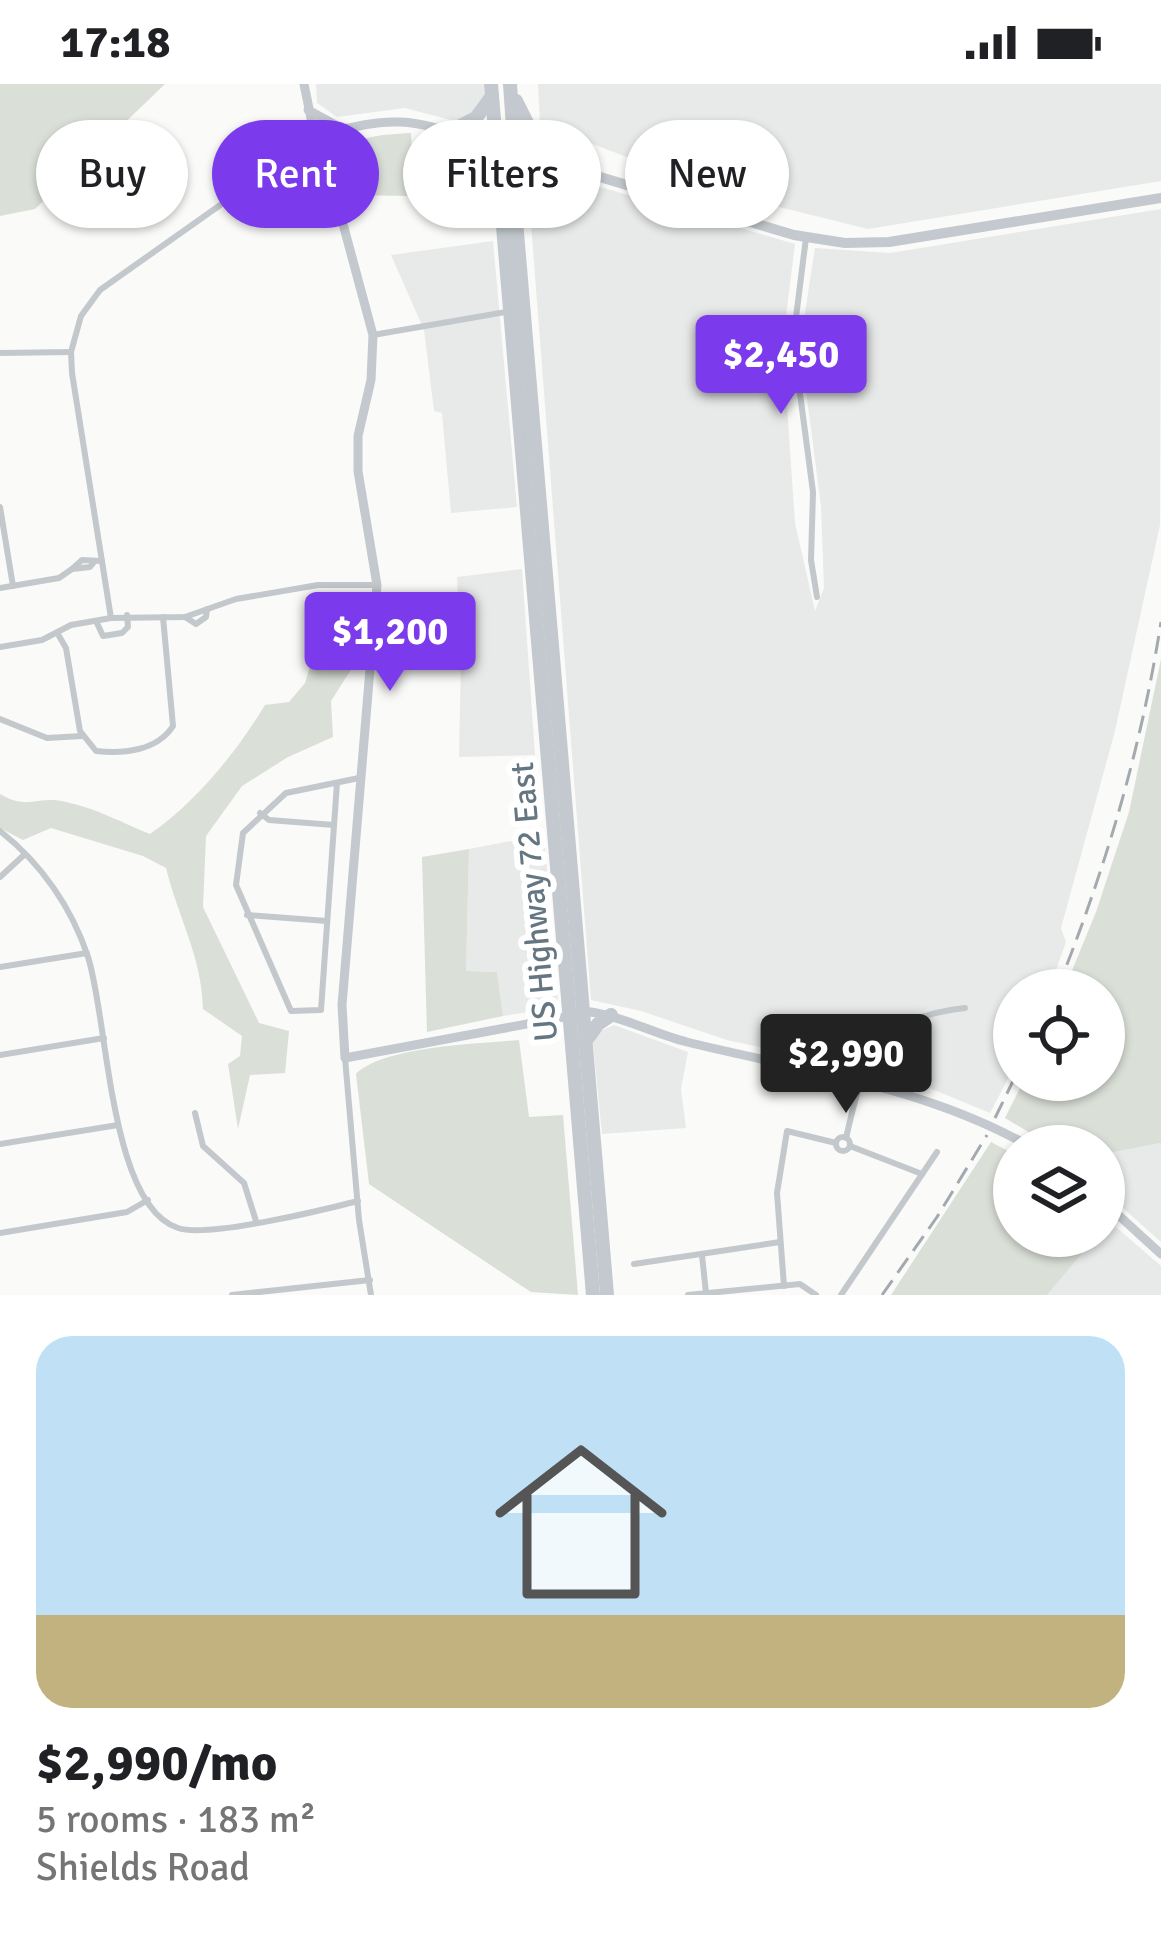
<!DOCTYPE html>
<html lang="en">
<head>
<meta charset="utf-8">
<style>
  body { margin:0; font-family:Signika,sans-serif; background:#f2f2f2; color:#202124; height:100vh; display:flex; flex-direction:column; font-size:45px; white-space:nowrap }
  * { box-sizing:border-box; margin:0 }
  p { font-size:39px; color:#757577 }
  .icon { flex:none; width:66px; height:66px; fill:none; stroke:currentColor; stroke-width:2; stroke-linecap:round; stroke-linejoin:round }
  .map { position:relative; height:1211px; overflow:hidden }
  .details { display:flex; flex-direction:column; background:#fff; flex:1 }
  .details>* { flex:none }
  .top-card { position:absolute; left:36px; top:36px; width:1089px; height:108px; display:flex; gap:24px }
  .fabs { position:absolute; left:993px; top:885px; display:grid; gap:24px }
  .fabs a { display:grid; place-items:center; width:132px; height:132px; border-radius:50%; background:#fff; box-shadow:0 3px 9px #0004; font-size:60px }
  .price { position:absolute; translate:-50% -102px; padding:0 27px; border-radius:12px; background:#7c3aed; color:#fff; font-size:39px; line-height:78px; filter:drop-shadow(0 3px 6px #0008) }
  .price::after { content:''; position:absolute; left:50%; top:72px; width:36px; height:27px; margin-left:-18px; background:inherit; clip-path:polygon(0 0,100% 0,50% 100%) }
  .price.active { background:#222; color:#fff }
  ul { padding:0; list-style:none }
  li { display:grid; align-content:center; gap:24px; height:636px; padding:0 36px }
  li+li { border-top:3px solid #e0e0e0 }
  li span { display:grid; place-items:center; height:372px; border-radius:36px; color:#555 }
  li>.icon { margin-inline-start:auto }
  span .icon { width:216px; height:216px; fill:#fffc; stroke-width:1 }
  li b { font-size:51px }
  .tag { padding:0 42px; border-radius:54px; background:#fff; box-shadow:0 3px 9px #0004; font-size:42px; line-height:108px }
  .tag.active { background:#7c3aed; color:#fff }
  .status { display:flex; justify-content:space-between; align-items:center; height:84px; padding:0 60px; background:#fff; direction:ltr }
  .status svg { height:33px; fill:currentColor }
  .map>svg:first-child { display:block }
  .built { fill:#e8e9e9 }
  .green { fill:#dadfd7 }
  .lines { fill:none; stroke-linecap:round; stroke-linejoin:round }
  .street { stroke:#c3c8cc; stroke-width:6 }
  .secondary { stroke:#c3c9ce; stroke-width:9 }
  .primary { stroke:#c3c9ce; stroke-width:10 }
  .highway { stroke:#c3c9ce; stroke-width:14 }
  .rail { stroke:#a2aab0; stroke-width:3; stroke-dasharray:18 9; stroke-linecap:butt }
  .labels { text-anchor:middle; stroke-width:12; stroke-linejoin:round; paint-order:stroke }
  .street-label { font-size:33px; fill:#657683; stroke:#fff }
</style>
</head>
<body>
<div class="status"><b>17:18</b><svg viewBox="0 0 49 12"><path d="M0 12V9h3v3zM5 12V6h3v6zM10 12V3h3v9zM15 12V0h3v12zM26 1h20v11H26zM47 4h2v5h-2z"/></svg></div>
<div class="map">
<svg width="1161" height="1211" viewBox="0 0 1161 1211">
  <rect width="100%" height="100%" fill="#fafaf8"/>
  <g class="built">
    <polygon points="316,0 484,0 485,14 478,31 458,38 405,24 337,33 317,19"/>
    <polygon points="538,0 1161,0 1161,97 868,145 719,108 540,40"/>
    <polygon points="566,93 795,160 785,240 787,323 795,439 815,527 824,504 821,422 800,261 815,164 890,169 1161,125 1160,441 1115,647 1061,844 1066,858 1049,906 1014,906 1014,983 990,1029 910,996 727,956 641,927 591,916 530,127 538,100"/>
    <polygon points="493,157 517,423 451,429 442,329 434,327 424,246 391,171"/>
    <polygon points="522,485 535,671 459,673 461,573 457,493"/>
    <polygon points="544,751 558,919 554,924 503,932 497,888 466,887 469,765"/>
    <polygon points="614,941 688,968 681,1005 686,1044 602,1050 593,960 597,949"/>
    <polygon points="1161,1059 1161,1158 1104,1107 1104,1070"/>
    <polygon points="1109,1137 1161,1182 1161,1211 1047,1211 1097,1152 1104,1152"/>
  </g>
  <g class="green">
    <polygon points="0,0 165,0 35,125 0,132"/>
    <path d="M411 49 414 112 345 111 338 74C355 50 383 51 411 49Z"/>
    <path d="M333 561 352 584 331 617 333 653 288 673 242 702 206 752 203 823 259 939 289 947 285 989 250 991 238 1045 228 980 240 972 242 952 203 925C202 873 178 833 166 784L143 772 51 744 23 756 0 744V710C29 727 37 711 66 718 96 724 122 739 150 750 198 716 234 671 265 621L289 618 305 599 314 569Z"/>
    <polygon points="1161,575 1161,1059 1104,1070 1104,1062 1052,1062 1005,1034 1024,996 1104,996 1104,906 1064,906 1096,828 1129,728"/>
    <polygon points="469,765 466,887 497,888 503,932 427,948 422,773"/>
    <path d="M519 956 529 1033 563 1031 578 1211 531 1208 369 1100 356 990C384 962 478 960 519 956Z"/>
    <polygon points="991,1058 1014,1070 1014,1152 1097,1152 1047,1211 891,1211"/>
  </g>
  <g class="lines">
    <g class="street">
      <polyline points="806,154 793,257 813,408 811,476 817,513"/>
      <polyline points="373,251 511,227"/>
      <polyline points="0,269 71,268"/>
      <polyline points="0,423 13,502"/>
      <polyline points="94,478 90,483 72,485 82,476 102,477"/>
      <polyline points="0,504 59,494 72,485"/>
      <polyline points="185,533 196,540 206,533 207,525"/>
      <polyline points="111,534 72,289 71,268 81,232 100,206 315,54"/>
      <polyline points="96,537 103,552 122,549 128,543 127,531"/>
      <path d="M59 552 66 564 80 647 96 667C123 670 157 667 173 642L163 533"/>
      <polyline points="0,563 42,556 71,541 111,534 185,533 236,515 318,501 377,501"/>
      <polyline points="0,635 47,654 82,652"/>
      <polyline points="337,699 321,926 291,927 236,801 243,749 286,709 359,694"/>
      <polyline points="260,729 269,736 334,741"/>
      <path d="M0 747C41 779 72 824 88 873 108 934 109 1122 178 1144 208 1154 323 1126 358 1117"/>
      <polyline points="0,793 25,770"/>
      <polyline points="247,831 327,837"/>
      <polyline points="0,883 87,869"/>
      <polyline points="0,971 104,954"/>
      <polyline points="345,974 359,1136 371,1211"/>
      <polyline points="195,1029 203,1062 244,1099 256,1137"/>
      <circle cx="843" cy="1060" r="7"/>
      <path d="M846 1054C864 975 875 934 965 924"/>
      <polyline points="0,1060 118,1041"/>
      <polyline points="850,1062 922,1090"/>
      <polyline points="0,1149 127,1128 148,1116"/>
      <polyline points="702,1171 706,1209"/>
      <polyline points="634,1180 780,1158"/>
      <polyline points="784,1202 777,1109 787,1047 836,1059"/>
      <polyline points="232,1211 370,1196"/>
      <polyline points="688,1211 800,1200 816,1211"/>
      <polyline points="841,1211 937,1068"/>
    </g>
    <g class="secondary">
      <path d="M304 0 315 54 336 114 373 251 371 296 358 352V387L377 501 342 921 345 974 591 928C625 933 654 950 687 958 804 987 923 1002 1029 1062"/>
      <polyline points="308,26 343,45"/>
      <path d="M315 54C399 27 415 37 496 62"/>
      <polyline points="329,86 332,68 347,44"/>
      <polyline points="1104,1118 1161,1170"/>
    </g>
    <polyline class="primary" points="503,64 794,151 845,159 889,158 1161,114"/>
    <g class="highway">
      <polyline points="491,0 593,1211"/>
      <polyline points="510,0 513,43 510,66 607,1211"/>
      <polyline points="516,17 531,47 580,86"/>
      <polyline points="451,47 476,34 492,12"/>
      <polyline points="472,54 496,89"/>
      <path d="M521 136C531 99 539 96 574 84"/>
      <polyline points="585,958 598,940 611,931"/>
    </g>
    <g class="rail">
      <path d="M1057 906C1105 786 1141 666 1161 538"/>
      <polyline points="995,1034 1014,995"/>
      <polyline points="882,1211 937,1133 987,1051"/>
    </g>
  </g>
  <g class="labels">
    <g class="street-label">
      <text transform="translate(533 818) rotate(-95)" y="12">US Highway 72 East</text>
    </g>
  </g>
</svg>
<div class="fabs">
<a><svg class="icon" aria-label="locate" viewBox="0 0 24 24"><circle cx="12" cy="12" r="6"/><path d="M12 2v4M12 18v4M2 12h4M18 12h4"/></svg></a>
<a><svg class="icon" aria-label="layers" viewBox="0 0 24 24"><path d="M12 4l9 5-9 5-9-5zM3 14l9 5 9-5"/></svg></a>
</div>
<b class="price" style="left:781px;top:333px">$2,450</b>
<b class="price" style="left:390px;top:610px">$1,200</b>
<b class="price active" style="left:846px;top:1032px">$2,990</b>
<div class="top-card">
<a class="tag">Buy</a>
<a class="tag active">Rent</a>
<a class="tag">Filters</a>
<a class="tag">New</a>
</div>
</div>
<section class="details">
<ul>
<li><span style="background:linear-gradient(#bfe0f5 75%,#c2b280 0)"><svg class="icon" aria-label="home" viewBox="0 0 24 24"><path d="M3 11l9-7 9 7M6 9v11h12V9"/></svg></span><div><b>$2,990/mo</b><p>5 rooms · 183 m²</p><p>Shields Road</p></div></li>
</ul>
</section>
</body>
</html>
